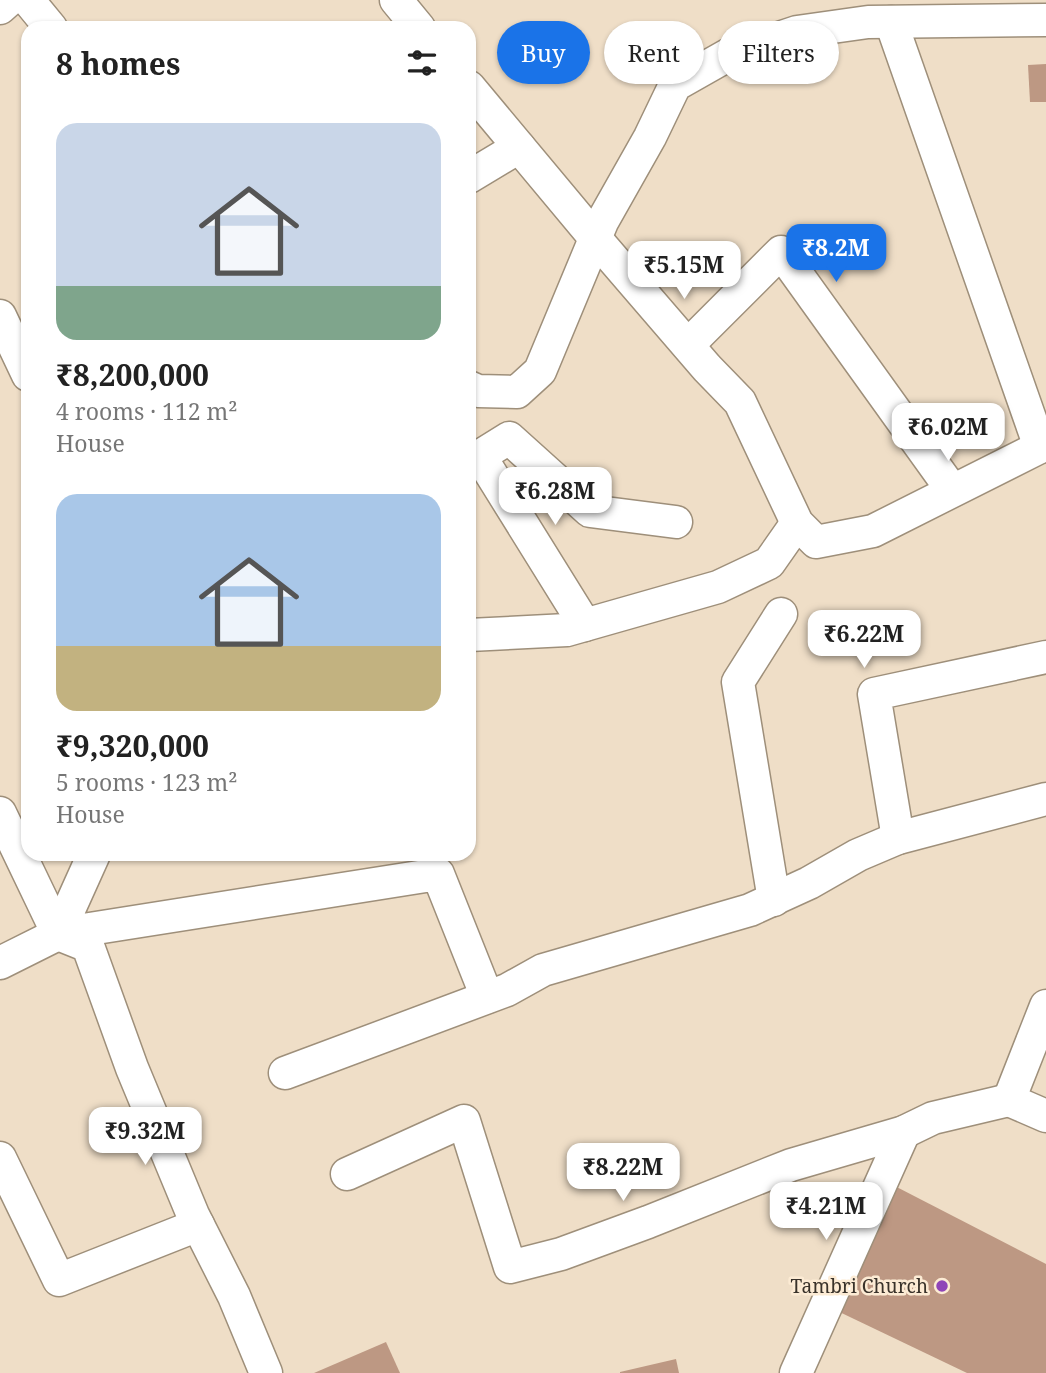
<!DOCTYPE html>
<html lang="en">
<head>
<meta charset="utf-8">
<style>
  body { margin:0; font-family:"Noto Serif",serif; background:#f2f2f2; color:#222; height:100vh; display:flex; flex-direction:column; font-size:26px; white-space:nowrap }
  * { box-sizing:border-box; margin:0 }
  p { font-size:23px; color:#767676 }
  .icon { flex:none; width:38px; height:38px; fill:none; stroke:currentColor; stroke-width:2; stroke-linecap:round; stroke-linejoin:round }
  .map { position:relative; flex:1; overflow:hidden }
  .details { position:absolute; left:21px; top:21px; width:455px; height:840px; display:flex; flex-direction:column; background:#fff; border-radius:21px; box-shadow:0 2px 5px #0004 }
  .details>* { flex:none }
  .guide { position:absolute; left:497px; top:21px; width:443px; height:63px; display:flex; gap:14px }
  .price { position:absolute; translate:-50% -60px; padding:0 16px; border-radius:14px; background:#fff; color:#222; font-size:23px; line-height:46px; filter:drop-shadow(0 2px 4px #0008) }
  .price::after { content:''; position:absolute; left:50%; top:42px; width:21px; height:16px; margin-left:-10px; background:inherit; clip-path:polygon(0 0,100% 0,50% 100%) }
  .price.selected { background:#1a73e8; color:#fff }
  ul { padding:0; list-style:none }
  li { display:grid; align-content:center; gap:14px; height:371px; padding:0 35px }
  li span { display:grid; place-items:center; height:217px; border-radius:21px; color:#555 }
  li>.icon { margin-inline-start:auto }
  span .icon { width:126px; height:126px; fill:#fffc; stroke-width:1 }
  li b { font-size:30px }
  h2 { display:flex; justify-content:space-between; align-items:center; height:84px; padding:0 35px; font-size:30px }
  .chip { padding:0 24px; border-radius:32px; background:#fff; box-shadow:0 2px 5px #0004; font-size:24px; line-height:63px }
  .chip.selected { background:#1a73e8; color:#fff }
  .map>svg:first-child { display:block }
  .building { fill:#bd9883 }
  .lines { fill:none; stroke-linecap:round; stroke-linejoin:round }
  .minor-casing { stroke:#9e8f7a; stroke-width:35 }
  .minor { stroke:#fff; stroke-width:32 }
  .poi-dot { fill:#8f45b8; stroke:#fcebd4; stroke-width:2.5 }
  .labels { text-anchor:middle; stroke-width:5; stroke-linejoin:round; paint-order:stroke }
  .poi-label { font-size:19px; fill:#39322a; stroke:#fcebd4; text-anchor:end }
</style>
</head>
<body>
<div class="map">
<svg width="1046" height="1373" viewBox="0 0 1046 1373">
  <rect width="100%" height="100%" fill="#efdec7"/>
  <g class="building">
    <polygon points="1046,64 1046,102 1030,102 1028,65"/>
    <polygon points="885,1181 1046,1264 1046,1373 967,1373 829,1307"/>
    <polygon points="386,1342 400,1373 314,1373"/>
    <polygon points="676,1359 679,1373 620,1373 620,1372"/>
  </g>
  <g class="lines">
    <defs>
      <g id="minor">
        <polyline points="28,0 51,28"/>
        <polyline points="396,0 419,28"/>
        <polyline points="0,8 9,0"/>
        <polyline points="891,22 1040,447"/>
        <polyline points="469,87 595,238 707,368 740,402 797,523 816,542 873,531 1046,444"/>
        <polyline points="469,177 519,147"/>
        <polyline points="0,316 28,375"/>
        <polyline points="688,345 781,252 952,490"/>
        <polyline points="469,387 478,391 517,392 540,371 602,222 650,137 675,85 728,55 797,32 868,22 1046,20"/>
        <polyline points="585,625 480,456 509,438 590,511 676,522"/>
        <polyline points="469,635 567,630 718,587 769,563 797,523"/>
        <polyline points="0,813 58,934 88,946 132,1068 193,1215 234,1296 266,1373"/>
        <polyline points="898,838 874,694 1046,657"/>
        <polyline points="94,854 58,934 438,874 487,997"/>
        <polyline points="774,900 738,682 781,614"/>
        <polyline points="0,963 58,934"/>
        <polyline points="1046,1006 1009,1100 1046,1116"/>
        <polyline points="285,1073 507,990 543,970 750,910 809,883 858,855 898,838 1046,799"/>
        <polyline points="0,1158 59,1280 198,1225"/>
        <polyline points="347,1174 464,1121 510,1267 561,1254 648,1222 791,1165 904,1132 933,1118 1009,1100"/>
        <polyline points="796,1373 904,1132"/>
      </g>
    </defs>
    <use href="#minor" class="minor-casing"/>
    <use href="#minor" class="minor"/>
  </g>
  <circle class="poi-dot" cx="942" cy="1286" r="7"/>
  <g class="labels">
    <g class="poi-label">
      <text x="928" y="1293">Tambri Church</text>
    </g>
  </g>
</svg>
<b class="price selected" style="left:836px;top:284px">₹8.2M</b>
<b class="price" style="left:684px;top:301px">₹5.15M</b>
<b class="price" style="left:948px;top:463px">₹6.02M</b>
<b class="price" style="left:555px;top:527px">₹6.28M</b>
<b class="price" style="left:864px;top:670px">₹6.22M</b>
<b class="price" style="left:145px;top:1167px">₹9.32M</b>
<b class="price" style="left:623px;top:1203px">₹8.22M</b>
<b class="price" style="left:826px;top:1242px">₹4.21M</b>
<div class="guide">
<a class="chip selected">Buy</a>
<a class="chip">Rent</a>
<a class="chip">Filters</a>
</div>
<section class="details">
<h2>8 homes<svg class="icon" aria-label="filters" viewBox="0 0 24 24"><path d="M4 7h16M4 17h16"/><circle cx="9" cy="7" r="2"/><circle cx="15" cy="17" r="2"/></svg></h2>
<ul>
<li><span style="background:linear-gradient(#c9d6e8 75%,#7fa58c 0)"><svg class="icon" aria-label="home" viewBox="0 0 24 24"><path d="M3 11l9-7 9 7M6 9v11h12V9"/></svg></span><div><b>₹8,200,000</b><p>4 rooms · 112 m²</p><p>House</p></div></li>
<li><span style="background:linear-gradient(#a9c7e8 70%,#c2b280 0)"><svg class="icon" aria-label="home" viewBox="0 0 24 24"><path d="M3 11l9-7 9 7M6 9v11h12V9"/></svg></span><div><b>₹9,320,000</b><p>5 rooms · 123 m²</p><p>House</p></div></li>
</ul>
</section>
</div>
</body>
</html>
